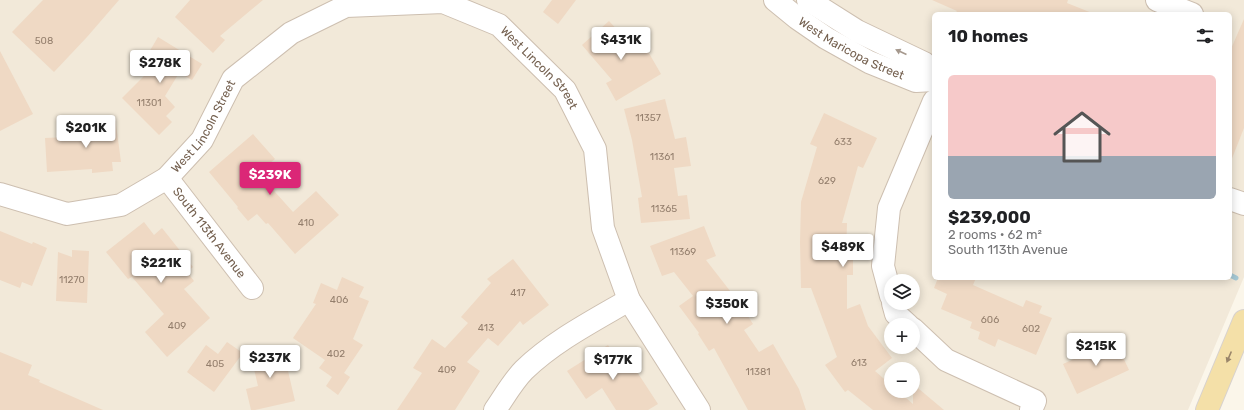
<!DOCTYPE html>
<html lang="en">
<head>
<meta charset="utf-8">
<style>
  body { margin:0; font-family:Rubik,sans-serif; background:#f2f2f2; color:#202124; height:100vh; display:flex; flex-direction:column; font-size:15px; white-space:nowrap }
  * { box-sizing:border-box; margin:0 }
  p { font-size:13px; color:#757577 }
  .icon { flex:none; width:22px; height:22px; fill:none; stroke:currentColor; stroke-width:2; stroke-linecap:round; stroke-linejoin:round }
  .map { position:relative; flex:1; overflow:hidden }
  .side { position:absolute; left:932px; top:12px; width:300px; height:268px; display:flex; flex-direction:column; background:#fff; border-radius:6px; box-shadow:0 2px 10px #0003 }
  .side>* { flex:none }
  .tools { position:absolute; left:884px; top:274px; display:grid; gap:8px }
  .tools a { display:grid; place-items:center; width:36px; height:36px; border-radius:50%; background:#fff; box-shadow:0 2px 10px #0003; font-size:20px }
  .price { position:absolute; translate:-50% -34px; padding:0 9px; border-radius:4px; background:#fff; color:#222; font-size:13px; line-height:26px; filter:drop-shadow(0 1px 2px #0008) }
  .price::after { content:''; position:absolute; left:50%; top:24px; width:12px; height:9px; margin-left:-6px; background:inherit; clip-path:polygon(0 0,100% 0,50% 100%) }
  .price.selected { background:#db2777; color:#fff }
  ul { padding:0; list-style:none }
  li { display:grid; align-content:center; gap:8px; height:212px; padding:0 16px }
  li+li { border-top:1px solid #e0e0e0 }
  li span { display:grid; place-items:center; height:124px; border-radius:6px; color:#555 }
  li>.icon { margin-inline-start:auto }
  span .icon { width:72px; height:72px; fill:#fffc; stroke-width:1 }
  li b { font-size:17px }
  h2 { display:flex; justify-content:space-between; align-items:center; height:48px; padding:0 16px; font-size:17px }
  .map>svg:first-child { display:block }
  .residential { fill:#f2e9d9; fill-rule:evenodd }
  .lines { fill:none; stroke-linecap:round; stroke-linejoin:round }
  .stream { stroke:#a6c9d5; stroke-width:5 }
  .building { fill:#efd9c4 }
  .minor-casing { stroke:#cdbfb0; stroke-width:24 }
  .major-casing { stroke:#d8d2ce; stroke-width:24 }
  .minor { stroke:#fff; stroke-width:22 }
  .major { stroke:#f4e0a8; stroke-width:22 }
  .oneway { fill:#a5988d }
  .oneway2 { fill:#9a866a }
  .labels { text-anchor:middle; stroke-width:3; stroke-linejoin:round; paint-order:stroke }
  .number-label { font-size:10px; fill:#937e6c }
  .street-label { font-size:12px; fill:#74604f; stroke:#fefaf0 }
</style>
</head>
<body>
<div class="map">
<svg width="1244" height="410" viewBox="0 0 1244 410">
  <rect width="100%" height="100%" fill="#fbf6ea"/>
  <path class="residential" d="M0 0H1244V277L1188 410H0ZM934 14H1230V278H934ZM891 281H913V303H891ZM891 325H913V347H891ZM891 369H913V391H891Z"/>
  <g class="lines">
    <polyline class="stream" points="1230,275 1236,278"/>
  </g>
  <g class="building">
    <polygon points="43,0 119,0 87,37 54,72 12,32"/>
    <polygon points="190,0 263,0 220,36 225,40 213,53 175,17"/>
    <polygon points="552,0 576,0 558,24 543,12"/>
    <polygon points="932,0 1068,0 1067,3 1092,13 955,14 957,11"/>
    <polygon points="1244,19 1244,128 1231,161 1230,161 1230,51"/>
    <polygon points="609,21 638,53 646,48 661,74 616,101 606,83 612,80 582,45"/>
    <polygon points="158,37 202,64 192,80 179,73 165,96 175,107 166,116 172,122 159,135 122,98 151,69 142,64"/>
    <polygon points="0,51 33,114 0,131"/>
    <polygon points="665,99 675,139 686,137 691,166 674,168 678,196 687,195 690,219 641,223 638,198 642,197 632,140 624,109"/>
    <polygon points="824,113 877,138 863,168 858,166 842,223 847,223 846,257 853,257 853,275 847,275 847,309 860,304 868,326 892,358 875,371 891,385 891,391 898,391 913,404 913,384 944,410 873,410 848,390 845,392 825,365 837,357 811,288 801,288 800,242 801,202 817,147 810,144"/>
    <polygon points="115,117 121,162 112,162 113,171 92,173 92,169 47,172 45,138 87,136 85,121"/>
    <polygon points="253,134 275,159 258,173 293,212 316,191 339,215 295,254 268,223 266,224 257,214 248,221 237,208 238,207 209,172"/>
    <polygon points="144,222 154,235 162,228 193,267 187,272 194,281 184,289 210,318 167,357 145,332 164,314 132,277 128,279 106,252"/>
    <polygon points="704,226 716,256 706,260 741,305 753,324 744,330 759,352 773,344 799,389 806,410 748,410 714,348 709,351 698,334 699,333 679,306 693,296 674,272 662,276 650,246"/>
    <polygon points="0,231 32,244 33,242 47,248 32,286 22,282 20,288 0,280"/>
    <polygon points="72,250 89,251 87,303 56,301 58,252 72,257"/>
    <polygon points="513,259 549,305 523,325 520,321 498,346 488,338 467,362 480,371 455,410 397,410 422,373 413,368 432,339 445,348 468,323 461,317 491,283 487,279"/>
    <polygon points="342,277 364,287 359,297 369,301 353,339 363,345 344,373 350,377 338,395 326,386 332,377 319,368 325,360 293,338 316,304 313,303 321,283 337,290"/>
    <polygon points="938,278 976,278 973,285 1023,307 1026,300 1042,306 1039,313 1052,318 1036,355 998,339 995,347 978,339 980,332 970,328 972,322 941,309 947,294 934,288"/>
    <polygon points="1115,340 1129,370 1077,394 1063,364"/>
    <polygon points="227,342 240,351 240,357 214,392 187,372 206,345 218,354"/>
    <polygon points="282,345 295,401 255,410 251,410 246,389 258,386 250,352"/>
    <polygon points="608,345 616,358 624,352 658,404 648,410 616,410 602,388 586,399 567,371"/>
    <polygon points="0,352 32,365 28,375 40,380 39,382 103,410 0,410"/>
  </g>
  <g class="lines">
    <defs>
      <g id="minor">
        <path id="s1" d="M775 0 797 18 826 38 869 62 916 81 934 80"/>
        <polyline points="808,0 857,31 924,63 934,72"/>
        <polyline points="1157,0 1192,14"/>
        <path id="s2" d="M167 178 252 288"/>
        <path id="s3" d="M0 194 67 214 121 205 167 178 202 140 233 79 291 33 346 6 443 2 499 25 565 90 595 149 603 228 629 300 699 410"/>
        <polyline points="1230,199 1244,204"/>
        <polyline points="891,296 883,266 889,208 934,101"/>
        <polyline points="893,303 896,314 908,325"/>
        <polyline points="913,329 946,360 1035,401 1031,410"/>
        <path d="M495 410C504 397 513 381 524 370 554 341 593 321 629 300"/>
      </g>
      <polyline id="major" points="1207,410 1244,321"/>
    </defs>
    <use href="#minor" class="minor-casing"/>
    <use href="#major" class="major-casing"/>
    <use href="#minor" class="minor"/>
    <use href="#major" class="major"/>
  </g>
  <defs><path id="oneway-solid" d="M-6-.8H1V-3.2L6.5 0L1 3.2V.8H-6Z"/></defs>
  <use class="oneway" href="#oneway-solid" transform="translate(901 52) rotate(-156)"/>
  <use class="oneway2" href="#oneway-solid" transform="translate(1229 357) rotate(113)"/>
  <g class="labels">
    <g class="number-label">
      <text x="44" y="44">508</text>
      <text x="149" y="106">11301</text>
      <text x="648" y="121">11357</text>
      <text x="843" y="145">633</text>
      <text x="662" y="160">11361</text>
      <text x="827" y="184">629</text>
      <text x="664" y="212">11365</text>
      <text x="306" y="226">410</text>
      <text x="683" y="255">11369</text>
      <text x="72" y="283">11270</text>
      <text x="518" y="296">417</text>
      <text x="339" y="303">406</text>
      <text x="990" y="323">606</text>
      <text x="177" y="329">409</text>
      <text x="486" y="331">413</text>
      <text x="1031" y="332">602</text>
      <text x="336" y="357">402</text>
      <text x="859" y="366">613</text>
      <text x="215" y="367">405</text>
      <text x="447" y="373">409</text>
      <text x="758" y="375">11381</text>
    </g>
    <g class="street-label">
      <text dy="4" stroke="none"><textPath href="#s1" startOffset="91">West Maricopa Street</textPath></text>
      <text dy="4" stroke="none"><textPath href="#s3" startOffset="650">West Lincoln Street</textPath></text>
      <text dy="4" stroke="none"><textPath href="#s3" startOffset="242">West Lincoln Street</textPath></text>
      <text dy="4" stroke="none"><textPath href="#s2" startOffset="69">South 113th Avenue</textPath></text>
    </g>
  </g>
</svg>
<div class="tools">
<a><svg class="icon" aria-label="layers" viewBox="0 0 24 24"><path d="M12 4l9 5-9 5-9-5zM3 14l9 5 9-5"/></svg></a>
<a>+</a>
<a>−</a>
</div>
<b class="price" style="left:621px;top:61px">$431K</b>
<b class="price" style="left:160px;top:84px">$278K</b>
<b class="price" style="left:86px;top:149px">$201K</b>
<b class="price selected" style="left:270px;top:196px">$239K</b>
<b class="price" style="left:843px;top:268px">$489K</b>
<b class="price" style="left:161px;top:284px">$221K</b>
<b class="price" style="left:727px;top:325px">$350K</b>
<b class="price" style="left:1096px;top:367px">$215K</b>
<b class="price" style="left:270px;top:379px">$237K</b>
<b class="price" style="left:613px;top:381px">$177K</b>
<section class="side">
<h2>10 homes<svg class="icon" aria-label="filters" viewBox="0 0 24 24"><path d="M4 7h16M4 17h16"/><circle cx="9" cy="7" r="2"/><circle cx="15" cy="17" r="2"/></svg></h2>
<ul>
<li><span style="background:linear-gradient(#f6c9c9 65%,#9aa5b1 0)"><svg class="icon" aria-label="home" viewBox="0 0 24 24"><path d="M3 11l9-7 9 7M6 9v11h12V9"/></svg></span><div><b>$239,000</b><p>2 rooms · 62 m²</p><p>South 113th Avenue</p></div></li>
</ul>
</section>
</div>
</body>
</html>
